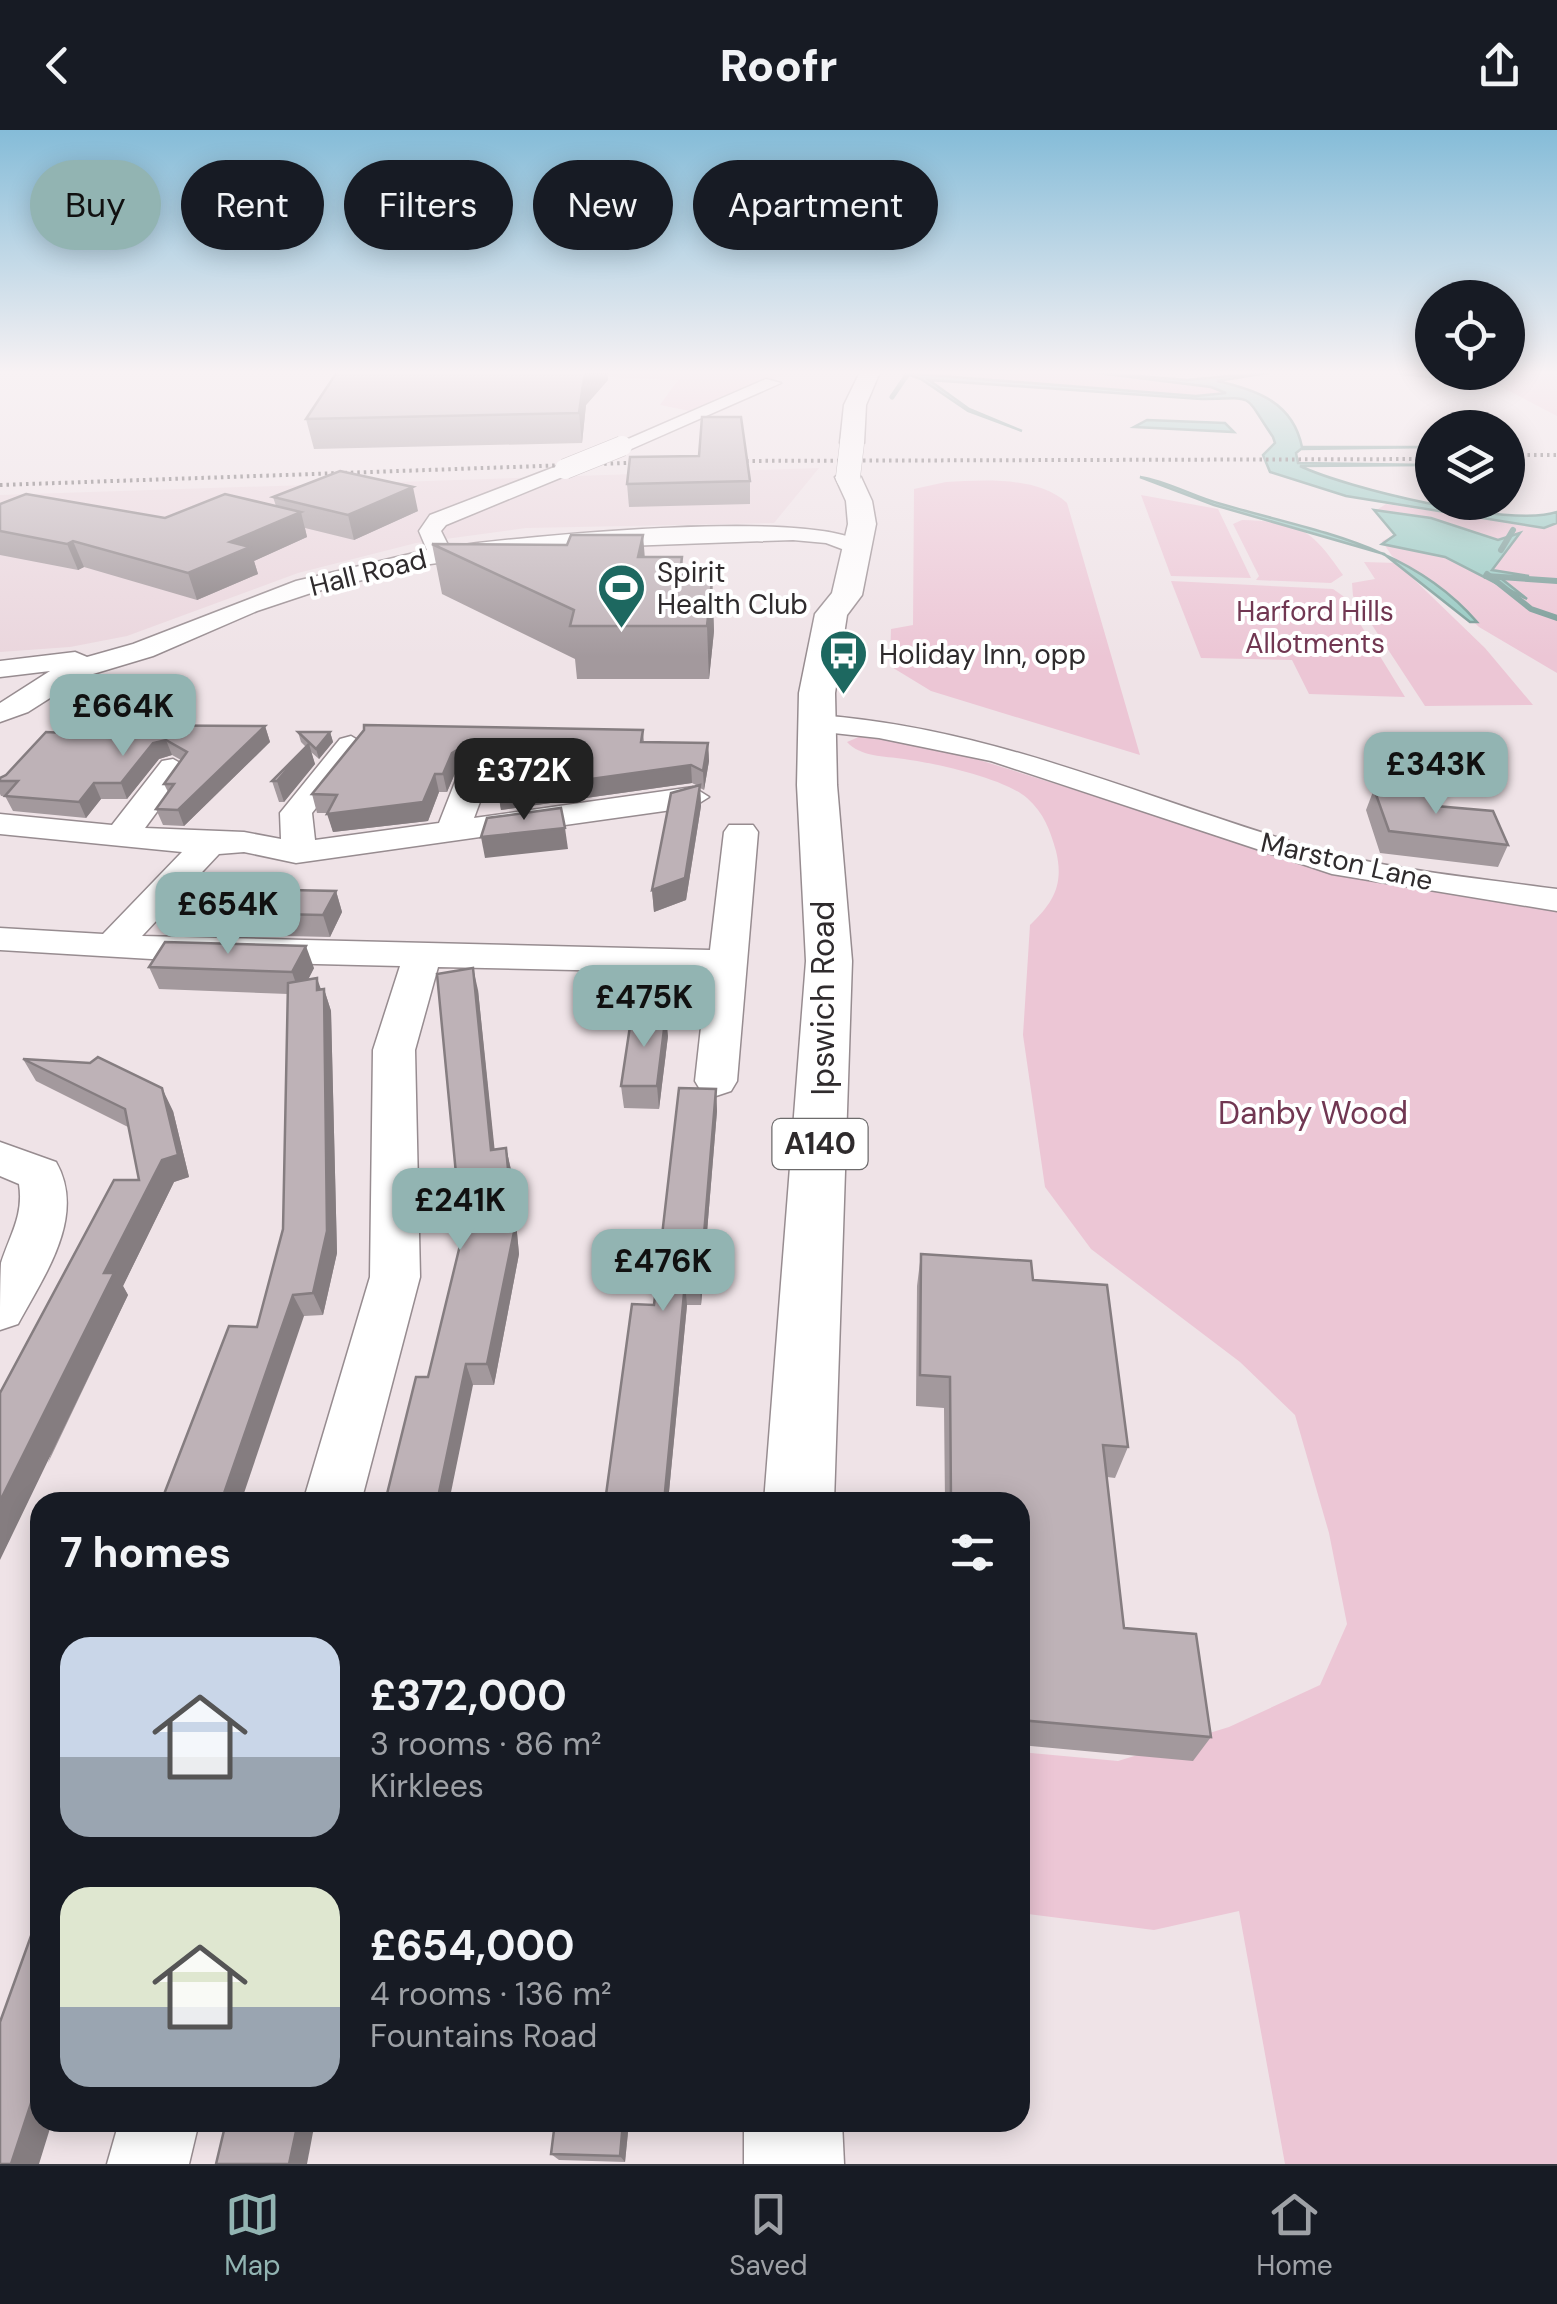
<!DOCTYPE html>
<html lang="en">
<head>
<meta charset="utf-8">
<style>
  body { margin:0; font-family:"DM Sans",sans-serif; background:#20242c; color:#f1f3f6; height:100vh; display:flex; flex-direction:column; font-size:38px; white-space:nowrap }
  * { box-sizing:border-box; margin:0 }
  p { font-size:32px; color:#9ea1a6 }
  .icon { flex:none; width:55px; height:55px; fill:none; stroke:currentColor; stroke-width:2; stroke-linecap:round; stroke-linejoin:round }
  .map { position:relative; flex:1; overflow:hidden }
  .sheet { position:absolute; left:30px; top:1362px; width:1000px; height:640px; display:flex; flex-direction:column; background:#171b24; border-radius:30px; box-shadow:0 5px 25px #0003 }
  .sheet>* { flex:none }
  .guide { position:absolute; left:30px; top:30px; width:1000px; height:90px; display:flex; gap:20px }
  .fabs { position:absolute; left:1415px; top:150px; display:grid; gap:20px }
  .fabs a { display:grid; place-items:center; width:110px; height:110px; border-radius:50%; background:#171b24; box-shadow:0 5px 25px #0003; font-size:50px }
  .price { position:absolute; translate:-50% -85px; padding:0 22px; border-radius:20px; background:#92b4b2; color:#111; font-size:32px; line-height:65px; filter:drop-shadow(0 2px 5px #0008) }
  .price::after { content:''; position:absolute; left:50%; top:60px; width:30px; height:22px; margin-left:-15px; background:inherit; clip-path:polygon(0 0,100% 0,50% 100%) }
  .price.current { background:#222; color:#fff }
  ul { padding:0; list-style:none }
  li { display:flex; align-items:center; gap:30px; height:250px; padding:0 30px }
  li span { display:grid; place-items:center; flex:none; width:280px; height:200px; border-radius:30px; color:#555 }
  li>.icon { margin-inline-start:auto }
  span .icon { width:120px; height:120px; fill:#fffc; stroke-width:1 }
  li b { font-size:42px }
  h2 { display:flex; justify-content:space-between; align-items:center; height:120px; padding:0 30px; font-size:42px }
  .chip { padding:0 35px; border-radius:45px; background:#171b24; box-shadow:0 5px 25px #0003; font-size:35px; line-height:90px }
  .chip.current { background:#92b4b2; color:#111 }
  header { display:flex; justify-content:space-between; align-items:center; height:130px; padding:0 30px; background:#171b24; font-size:45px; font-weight:800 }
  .tabs { display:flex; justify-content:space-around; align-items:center; height:140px; border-top:2px solid #363941; background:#171b24; font-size:28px; color:#9ea1a6 }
  .tabs a { display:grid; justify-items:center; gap:5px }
  .tabs .current { color:#92b4b2 }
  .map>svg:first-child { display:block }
  .built { fill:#ead6dd }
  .green { fill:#ecc6d5 }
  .water { fill:#91c8c0; stroke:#749994; stroke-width:2.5 }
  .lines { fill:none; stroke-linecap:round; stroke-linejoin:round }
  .stream-far1 { stroke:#749994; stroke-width:5 }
  .stream { stroke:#749994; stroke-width:6 }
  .minor-casing { stroke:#978c90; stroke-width:3 }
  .highway-casing { stroke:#978c90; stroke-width:3 }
  .minor { fill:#fff; fill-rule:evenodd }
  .highway { fill:#fff; fill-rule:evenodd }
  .rail { stroke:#605a5c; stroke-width:4; stroke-dasharray:2.5 4; stroke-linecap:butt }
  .minor-bridge-casing { stroke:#978c90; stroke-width:21; stroke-linecap:butt }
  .highway-bridge-casing { stroke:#978c90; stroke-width:25; stroke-linecap:butt }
  .minor-bridge { stroke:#fff; stroke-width:20 }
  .highway-bridge { stroke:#fff; stroke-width:24 }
  .wall { fill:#a3999d }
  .shaded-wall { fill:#857d80 }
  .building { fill:#beb2b7; stroke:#857d80; stroke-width:2.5 }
  .labels { text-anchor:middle; stroke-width:8; stroke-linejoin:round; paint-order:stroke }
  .far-street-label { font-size:28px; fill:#2f2b2d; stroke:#fff }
  .far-poi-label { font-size:28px; fill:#2f2b2d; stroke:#fff; text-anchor:start }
  .far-park-label { font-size:28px; fill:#713752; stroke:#fff }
  .shield { fill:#fff; stroke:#6d6b6c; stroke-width:2.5 }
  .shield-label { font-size:30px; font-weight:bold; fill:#2f2b2d }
  .street-label { font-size:32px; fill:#2f2b2d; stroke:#fff }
  .park-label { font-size:32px; fill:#713752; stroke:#fff }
</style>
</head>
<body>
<header><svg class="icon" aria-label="back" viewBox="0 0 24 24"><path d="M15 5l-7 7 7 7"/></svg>Roofr<svg class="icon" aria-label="share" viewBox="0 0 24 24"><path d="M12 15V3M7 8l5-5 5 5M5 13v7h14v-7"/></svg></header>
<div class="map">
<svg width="1557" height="2034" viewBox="0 0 1557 2034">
  <rect width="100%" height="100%" fill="#efe3e7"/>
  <polygon class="built" points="819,338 774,393 526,398 416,413 298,443 127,506 70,517 0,522 0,365"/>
  <g class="green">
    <polygon points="499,242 791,242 690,281 660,275 678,250"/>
    <polygon points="915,242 1090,242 1211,257 1227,263 1196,266"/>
    <polygon points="1557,242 1557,286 1475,243"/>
    <path d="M946 352C983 350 1038 346 1067 373L1140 625 931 561 890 536 891 499 913 495 914 359Z"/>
    <polygon points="1141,365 1218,379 1251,448 1171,446"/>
    <polygon points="1386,374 1544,398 1542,395 1557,393 1557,543 1479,497 1438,458 1392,426 1382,411 1395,405 1375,381"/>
    <path d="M1242 390C1301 392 1311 399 1343 445L1331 453 1256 450 1259 446 1233 394Z"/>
    <polygon points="1364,432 1397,433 1485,518 1533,575 1425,576 1353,466 1352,453 1375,449"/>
    <polygon points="1171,451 1333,459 1343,466 1405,567 1309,564 1292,530 1201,528"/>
    <path d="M861 606 906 607 1327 739 1557 779V2034H1285L1239 1781 1154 1800 1020 1783V1622L1118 1631 1229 1597 1320 1555 1347 1494 1329 1403 1295 1285 1240 1232 1091 1119 1045 1057 1023 905 1030 795C1054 772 1064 754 1056 721 1050 700 1044 683 1027 668 1004 648 934 633 904 629 884 626 861 627 847 612Z"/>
  </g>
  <g class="water">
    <path d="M1090 242 1187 250 1273 242 1217 251C1258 260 1293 273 1302 317H1432L1301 319 1296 323 1298 333 1432 335 1300 336C1346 358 1510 398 1557 382V393L1544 398 1346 366 1270 342 1263 325 1275 313 1273 307C1241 260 1257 269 1201 269L929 250 969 279 1022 301 968 281 921 249 904 243 1196 266 1226 263 1211 257Z"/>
    <polygon points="1147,290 1225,293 1234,302 1134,297"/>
    <path d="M1140 347C1167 351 1194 367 1221 374 1313 401 1410 414 1477 492H1470L1384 424 1214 375Z"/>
    <polygon points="1374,380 1431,388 1498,410 1520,403 1492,440 1529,446 1498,446 1527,469 1445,427 1382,414 1395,405"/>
  </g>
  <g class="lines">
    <g class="stream-far1">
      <polyline points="1397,242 1486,252"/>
      <polyline points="892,267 907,245"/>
    </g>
    <g class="stream">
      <polyline points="1501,420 1513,400"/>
      <polyline points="1487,444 1531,479 1557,488"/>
      <polyline points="1486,446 1557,451"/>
    </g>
    <defs>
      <g id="minor">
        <polygon points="766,249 781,253 629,320 612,316"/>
        <path d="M565 333 575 339 572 343 446 395 441 401 449 417C514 407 833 375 870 418L858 425 826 413 793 410 542 419 423 435 314 462 257 481 153 526 83 547 28 582 0 592V573L50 541 0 547V531L75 522 87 527 133 514 296 451 427 420 419 401 430 385Z"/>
        <path d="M817 585C997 598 1146 670 1316 719 1395 741 1477 748 1557 759V781L1332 744 991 631 879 608 806 600 802 594Z"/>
        <polygon points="351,606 366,615 312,683 315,710 439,693 459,642 475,633 491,642 474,688 693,657 709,667 693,677 296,733 244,722 219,724 142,806 710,820 724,702 729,695 753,695 758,702 737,951 731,961 716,966 701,961 695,951 707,843 438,837 415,920 420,1147 361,1372 303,1372 370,1147 373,920 400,836 185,831 0,820 0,798 103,804 182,722 0,704 0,684 112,695 162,631 173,629 189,638 145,698 244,702 281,709 280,683 340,609"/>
        <path d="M0 1012 56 1032C87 1086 44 1146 18 1194L0 1200C0 1180 0 1152 1 1133 10 1105 24 1085 19 1054L0 1046Z"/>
        <polygon points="119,1992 199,1992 189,2034 107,2034"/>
      </g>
      <g id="highway">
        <polygon points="860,242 880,242 866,275 864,313 852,320 840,313 844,275"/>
        <polygon points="848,339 861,347 872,371 876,394 862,465 847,485 835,563 837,655 852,831 834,1372 764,1372 806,831 797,655 799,563 815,484 832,463 848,394 846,371 835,347"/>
        <polygon points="744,1992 842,1992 844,2034 744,2034"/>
      </g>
    </defs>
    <use href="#minor" class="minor-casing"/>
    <use href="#highway" class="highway-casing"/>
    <use href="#minor" class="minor"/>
    <use href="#highway" class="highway"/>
    <g class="rail">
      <polyline points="1508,325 1557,325"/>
      <polyline points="720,331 1432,329"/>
      <polyline points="0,355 655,332"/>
    </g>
    <defs>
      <polyline id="minor-bridge" points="565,339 622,316"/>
      <polyline id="highway-bridge" points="848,347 852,313"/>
    </defs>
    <use href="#minor-bridge" class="minor-bridge-casing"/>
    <use href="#highway-bridge" class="highway-bridge-casing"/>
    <use href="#minor-bridge" class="minor-bridge"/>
    <use href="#highway-bridge" class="highway-bridge"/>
  </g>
  <g class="wall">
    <polygon points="608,250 586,275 582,313 314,319 306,289"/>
    <polygon points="750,351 750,374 629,377 627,354"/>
    <polygon points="273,367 418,381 354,410 305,398 307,407 254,431 258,444 197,470 84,437 78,440 0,425 0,374 165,388 276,376"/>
    <polygon points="432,414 645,427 684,450 712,450 714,501 709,549 577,549 575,529 442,464"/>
    <polygon points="265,596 270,612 184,696 163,695 156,679 168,662 164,654 181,630 172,625 159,629 127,669 101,669 86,688 13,681 5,666 1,666 0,664 0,648 65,603"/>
    <polygon points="364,600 643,600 644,612 708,613 709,631 704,660 700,658 701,676 686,770 654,782 652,760 698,656 692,653 501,680 498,662 488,662 484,644 487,637 473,630 456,641 447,662 439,662 428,691 333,702 328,683 317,683 312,664"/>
    <polygon points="298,602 330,602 333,612 319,629 311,622 315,634 284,672 279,672 272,651 306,617 301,612"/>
    <polygon points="1386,654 1436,676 1508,715 1498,737 1380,723 1366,680 1374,659 1384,660"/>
    <polygon points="336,761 342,782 330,807 193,804 184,782"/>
    <polygon points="149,837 314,838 308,850 321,859 324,859 331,881 337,1123 323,1185 304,1186 257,1197 283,1099 288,864 159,859"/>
    <polygon points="478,860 494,1019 506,1018 511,1040 519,1124 494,1255 473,1255 428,1247 462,1107"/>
    <polygon points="668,906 659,979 624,978 621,956"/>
    <polygon points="23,929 173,981 189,1047 174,1052 123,1156 128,1165 48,1333 139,1050 128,997 36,951"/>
    <polygon points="716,959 717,981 701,1175 687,1175 668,1372 605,1372 654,1175"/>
    <polygon points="921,1124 1033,1150 1128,1317 1115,1348 1107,1347 1124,1498 1211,1607 1193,1631 1020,1615 1020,1372 945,1372 944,1278 916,1276 917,1156"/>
    <polygon points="555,1992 629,1992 625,2032 559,2030 551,2024"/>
  </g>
  <g class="shaded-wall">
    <polygon points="588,242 608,242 608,250 586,275 582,313 579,283 584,247"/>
    <polygon points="413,357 418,381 354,410 348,385"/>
    <polygon points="301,382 307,407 254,431 258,444 197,470 188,443 230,412"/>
    <polygon points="643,405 647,454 638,427"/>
    <polygon points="73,411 84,437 78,440 67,414"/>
    <polygon points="682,427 685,477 679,450"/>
    <polygon points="712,450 714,501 709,549 707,496"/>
    <polygon points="265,596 270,612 184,696 178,680"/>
    <polygon points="330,602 333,612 319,629 316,619"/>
    <polygon points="166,610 172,625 159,629 127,669 121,653 153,613"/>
    <polygon points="470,612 473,630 456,641 447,662 443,644 452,623"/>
    <polygon points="708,613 709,631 704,660 703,641"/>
    <polygon points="309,614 315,634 284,672 277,651"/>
    <polygon points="691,635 692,653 501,680 498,662"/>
    <polygon points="435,644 439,662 428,691 333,702 327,684"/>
    <polygon points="94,653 101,669 86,688 79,672"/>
    <polygon points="700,655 701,676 686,770 654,782 652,760"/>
    <polygon points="565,698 568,719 485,728 481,707"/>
    <polygon points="336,761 342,782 330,807 323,785"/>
    <polygon points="306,816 314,838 300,865 292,842"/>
    <polygon points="473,838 478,860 497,1042 491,1020"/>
    <polygon points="317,848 324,868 324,859 331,881 337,1123 323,1185 313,1163"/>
    <polygon points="666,883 668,906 659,979 657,956"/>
    <polygon points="162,958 173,981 189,1047 174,1052 123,1156 128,1165 0,1430 0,1371 104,1143 162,1030"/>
    <polygon points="716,959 717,981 701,1175 700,1153"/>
    <polygon points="506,1018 511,1040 519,1124 494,1255 487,1234"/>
    <polygon points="685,1153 687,1175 668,1372 664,1372"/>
    <polygon points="293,1165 304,1186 241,1372 221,1372"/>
    <polygon points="466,1234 473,1255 449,1372 437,1372"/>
    <polygon points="40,1946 40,1992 52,1992 39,2034 11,2034"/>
    <polygon points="298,1992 315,1992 307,2034 289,2034"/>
    <polygon points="623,1992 629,1992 625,2032 620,2026"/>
  </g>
  <g class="building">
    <polygon points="337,242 588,242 584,247 579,283 306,289"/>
    <polygon points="702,287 741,287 750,351 627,354 630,327 699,326"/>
    <polygon points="340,341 413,357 348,385 273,367"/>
    <polygon points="26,364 165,388 225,364 301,382 230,412 250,417 188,443 73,411 67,414 0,401 0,374"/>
    <polygon points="571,405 643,405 638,427 682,427 679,450 712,450 707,496 570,496 574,480 432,414 567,415"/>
    <polygon points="72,595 265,596 178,680 156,679 174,654 164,654 187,622 166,610 153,613 121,653 94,653 79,672 5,666 18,651 0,651 0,648 6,645 46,602 65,603"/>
    <polygon points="364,595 643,600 641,612 708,613 703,641 691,635 498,662 504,644 484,644 491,623 470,612 452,623 443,644 435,644 423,672 327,684 337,665 312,664 364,600"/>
    <polygon points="298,602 330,602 316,619"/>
    <polygon points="309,614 277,651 272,651"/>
    <polygon points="1386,654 1429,658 1436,676 1493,681 1508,715 1389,701 1374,659 1388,660"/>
    <polygon points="700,655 685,748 652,760 671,663"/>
    <polygon points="561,678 565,698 481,707 487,688"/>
    <polygon points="199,758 336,761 323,785 184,782"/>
    <polygon points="165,812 306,816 292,842 149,837"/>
    <polygon points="473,838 491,1020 506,1018 514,1102 487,1234 466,1234 437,1372 385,1372 416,1247 428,1247 462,1107 437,844"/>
    <polygon points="317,848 317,860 324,859 327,1101 313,1163 293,1165 221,1372 161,1372 229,1196 257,1197 283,1099 288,853"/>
    <polygon points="632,883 666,883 657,956 621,956"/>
    <polygon points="98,927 162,958 178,1025 162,1030 104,1143 114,1143 0,1371 0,1263 114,1050 139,1050 125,979 23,929 90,933"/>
    <polygon points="679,958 716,959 700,1153 685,1153 664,1372 605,1372 632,1174 654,1175"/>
    <polygon points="921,1124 1031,1131 1033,1150 1107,1155 1128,1317 1103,1315 1124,1498 1196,1504 1211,1607 1020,1590 1020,1372 951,1372 950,1247 920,1245"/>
    <polygon points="40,1781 40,1946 11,2034 0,2034 0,1892"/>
    <polygon points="226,1992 298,1992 289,2034 216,2034"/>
    <polygon points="555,1992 623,1992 620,2026 551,2024"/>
  </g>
  <linearGradient id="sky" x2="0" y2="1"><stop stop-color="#85bcd8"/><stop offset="0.46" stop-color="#f8f2f4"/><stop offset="1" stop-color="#f8f2f4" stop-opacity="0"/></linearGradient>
  <rect width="1557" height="527" fill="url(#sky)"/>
  <defs>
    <symbol id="stadium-pin" viewBox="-11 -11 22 30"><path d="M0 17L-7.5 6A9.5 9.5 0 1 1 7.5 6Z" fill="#1d6860" stroke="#fff"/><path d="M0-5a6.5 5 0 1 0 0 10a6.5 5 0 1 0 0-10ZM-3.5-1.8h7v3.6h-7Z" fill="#fff"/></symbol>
    <symbol id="bus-pin" viewBox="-11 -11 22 30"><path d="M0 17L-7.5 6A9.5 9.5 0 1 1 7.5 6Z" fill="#1d6860" stroke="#fff"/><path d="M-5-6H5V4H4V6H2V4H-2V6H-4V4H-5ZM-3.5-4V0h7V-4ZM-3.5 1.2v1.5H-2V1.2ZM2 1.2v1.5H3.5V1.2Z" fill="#fff"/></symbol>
  </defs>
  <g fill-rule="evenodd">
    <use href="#stadium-pin" x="594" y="430" width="55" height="75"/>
    <use href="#bus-pin" x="816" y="496" width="55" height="75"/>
  </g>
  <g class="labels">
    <g class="far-street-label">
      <text transform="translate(368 442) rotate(-14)" y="10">Hall Road</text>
      <text transform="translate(1347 731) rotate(13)" y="10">Marston Lane</text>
    </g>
    <g class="far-poi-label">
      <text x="657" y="452">Spirit<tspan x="657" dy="32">Health Club</tspan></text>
      <text x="879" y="534">Holiday Inn, opp</text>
    </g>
    <g class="far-park-label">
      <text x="1315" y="491">Harford Hills<tspan x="1315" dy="32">Allotments</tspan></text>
    </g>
    <rect class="shield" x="772.5" y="989" width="95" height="50" rx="8"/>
    <g class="shield-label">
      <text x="820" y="1024">A140</text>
    </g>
    <g class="street-label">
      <text transform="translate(823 868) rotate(-90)" y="11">Ipswich Road</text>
    </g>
    <g class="park-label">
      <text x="1313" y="994">Danby Wood</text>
    </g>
  </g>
</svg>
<div class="fabs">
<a><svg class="icon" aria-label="locate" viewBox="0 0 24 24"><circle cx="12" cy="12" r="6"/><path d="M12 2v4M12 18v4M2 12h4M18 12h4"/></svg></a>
<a><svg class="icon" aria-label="layers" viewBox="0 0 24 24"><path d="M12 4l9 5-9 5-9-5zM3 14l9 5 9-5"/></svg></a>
</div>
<b class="price" style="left:123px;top:629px">£664K</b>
<b class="price" style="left:1436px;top:687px">£343K</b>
<b class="price current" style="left:524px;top:693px">£372K</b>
<b class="price" style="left:228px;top:827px">£654K</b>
<b class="price" style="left:644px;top:920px">£475K</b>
<b class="price" style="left:460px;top:1123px">£241K</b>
<b class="price" style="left:663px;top:1184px">£476K</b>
<div class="guide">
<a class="chip current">Buy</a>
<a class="chip">Rent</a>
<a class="chip">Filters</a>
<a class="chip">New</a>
<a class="chip">Apartment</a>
</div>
<section class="sheet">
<h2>7 homes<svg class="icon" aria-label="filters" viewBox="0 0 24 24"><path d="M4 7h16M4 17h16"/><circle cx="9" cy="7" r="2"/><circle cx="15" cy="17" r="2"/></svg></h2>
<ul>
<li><span style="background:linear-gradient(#c9d6e8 60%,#9aa5b1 0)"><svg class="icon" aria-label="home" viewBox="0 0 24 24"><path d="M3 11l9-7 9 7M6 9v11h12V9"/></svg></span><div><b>£372,000</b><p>3 rooms · 86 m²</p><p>Kirklees</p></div></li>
<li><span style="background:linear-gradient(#dfe7d0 60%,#9aa5b1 0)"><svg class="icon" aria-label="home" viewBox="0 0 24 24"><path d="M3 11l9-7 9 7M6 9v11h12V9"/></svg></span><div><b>£654,000</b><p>4 rooms · 136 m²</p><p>Fountains Road</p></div></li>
</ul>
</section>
</div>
<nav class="tabs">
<a class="current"><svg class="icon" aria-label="map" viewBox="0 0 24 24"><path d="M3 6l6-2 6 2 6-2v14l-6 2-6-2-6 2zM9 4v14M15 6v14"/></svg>Map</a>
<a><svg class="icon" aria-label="saved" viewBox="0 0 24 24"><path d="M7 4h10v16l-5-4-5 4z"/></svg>Saved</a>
<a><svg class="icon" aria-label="home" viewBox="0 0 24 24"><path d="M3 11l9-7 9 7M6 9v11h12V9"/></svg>Home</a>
</nav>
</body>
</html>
